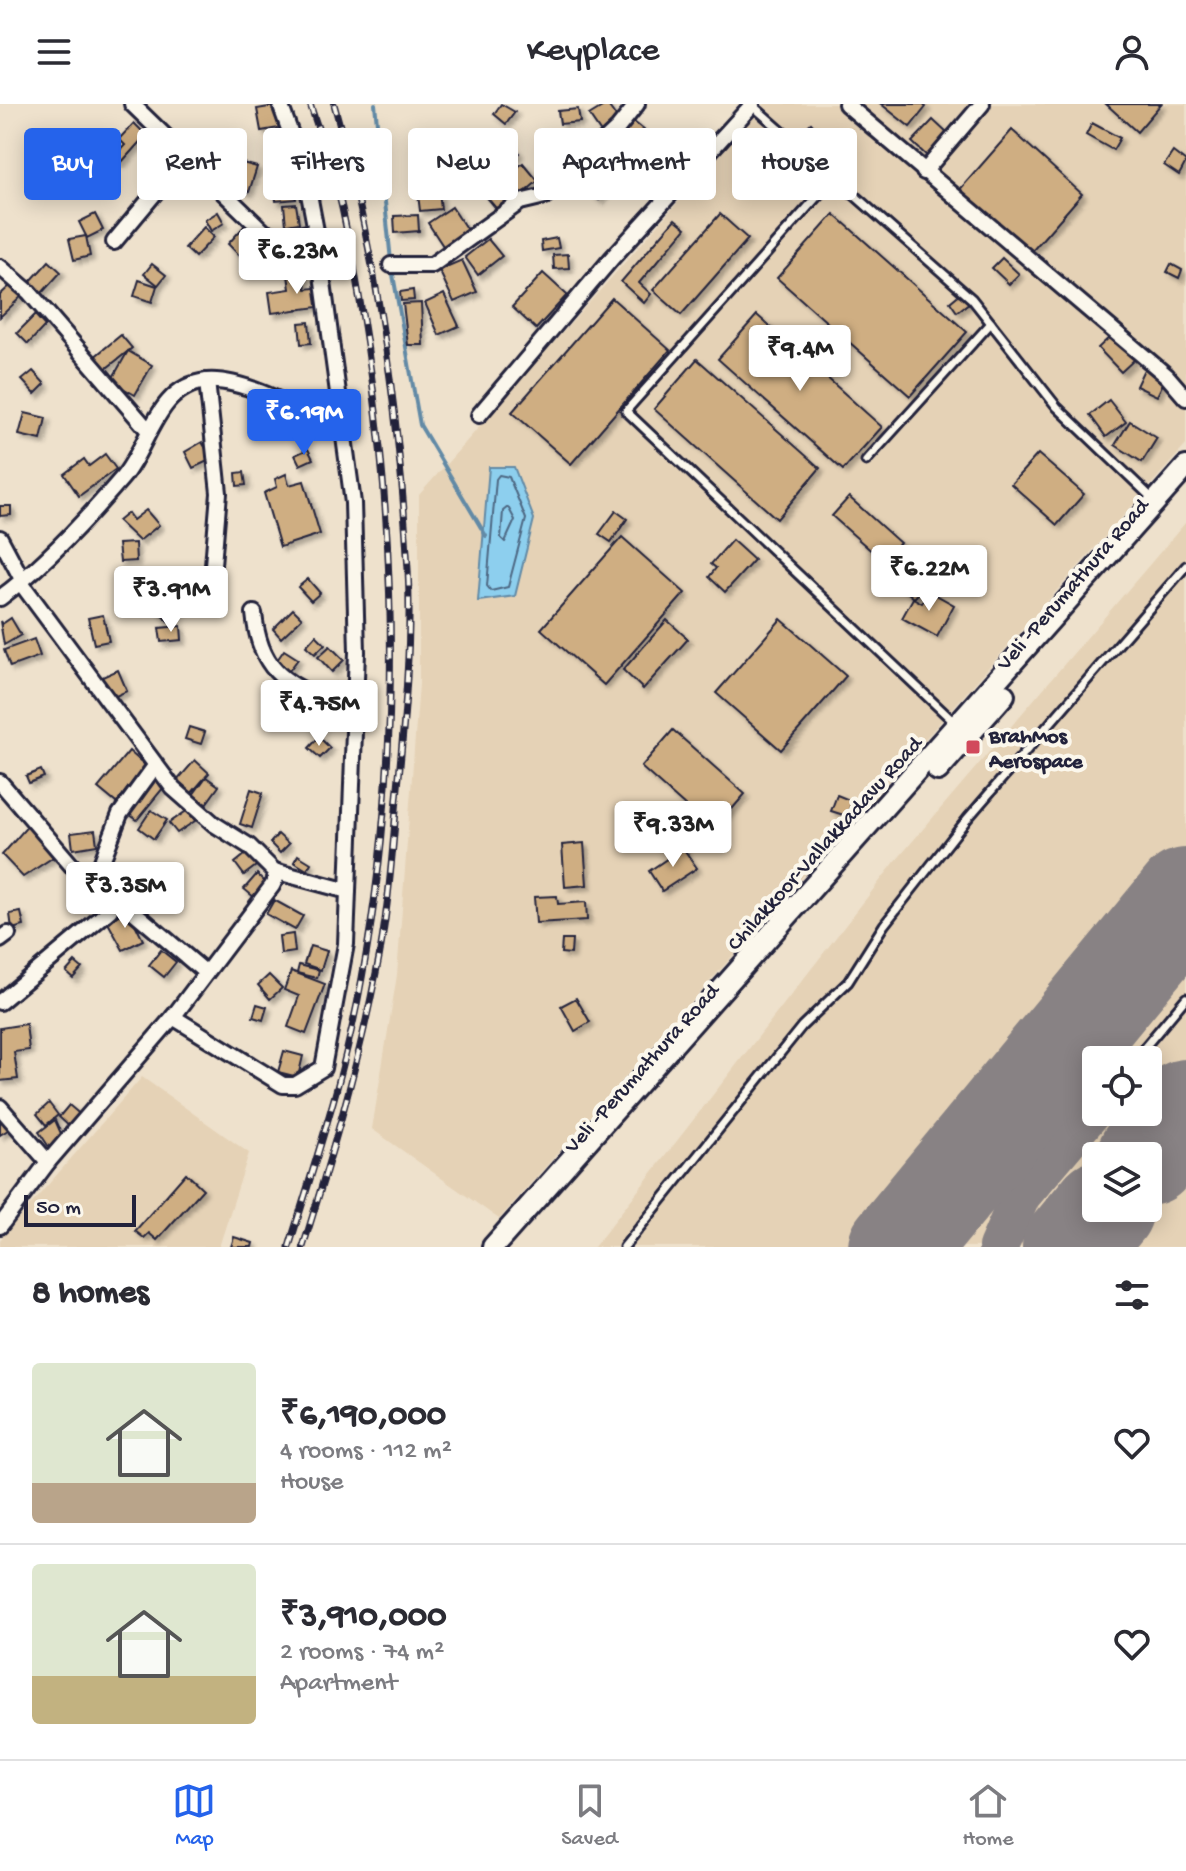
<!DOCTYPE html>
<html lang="en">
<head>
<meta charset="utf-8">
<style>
  body { margin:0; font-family:"Gochi Hand",sans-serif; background:#f2f2f3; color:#2b2b33; height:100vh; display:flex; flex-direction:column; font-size:30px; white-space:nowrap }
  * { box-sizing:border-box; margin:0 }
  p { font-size:26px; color:#7c7c81 }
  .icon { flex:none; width:44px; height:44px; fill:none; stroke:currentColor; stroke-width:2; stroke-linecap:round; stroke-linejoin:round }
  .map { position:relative; height:1143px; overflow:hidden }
  .details { display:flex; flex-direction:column; background:#fff; flex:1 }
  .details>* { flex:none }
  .banner { position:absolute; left:24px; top:24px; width:1138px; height:72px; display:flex; gap:16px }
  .buttons { position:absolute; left:1082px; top:942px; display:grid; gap:16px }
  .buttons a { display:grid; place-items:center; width:80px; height:80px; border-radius:8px; background:#fff; box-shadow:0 4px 20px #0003; font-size:40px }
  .scale { position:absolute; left:24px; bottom:20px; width:112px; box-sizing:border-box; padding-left:8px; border:4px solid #22223b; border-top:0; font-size:22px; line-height:28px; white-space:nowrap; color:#22223b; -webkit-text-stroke:6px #fbf7ec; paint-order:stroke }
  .price { position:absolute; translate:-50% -68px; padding:0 18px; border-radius:8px; background:#fff; color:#222; font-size:26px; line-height:52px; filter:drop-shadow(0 2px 4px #0008) }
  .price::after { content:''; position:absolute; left:50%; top:48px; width:24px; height:18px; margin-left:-12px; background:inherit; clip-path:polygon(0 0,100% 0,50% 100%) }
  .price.active { background:#2563eb; color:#fff }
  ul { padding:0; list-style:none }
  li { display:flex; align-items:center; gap:24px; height:200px; padding:0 32px }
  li+li { border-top:2px solid #e1e1e2 }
  li span { display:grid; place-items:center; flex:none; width:224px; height:160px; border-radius:8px; color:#555 }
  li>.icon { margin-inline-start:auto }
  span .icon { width:96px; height:96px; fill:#fffc; stroke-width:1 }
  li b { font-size:34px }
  h2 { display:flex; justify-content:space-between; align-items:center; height:96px; padding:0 32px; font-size:34px }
  .pill { padding:0 28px; border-radius:8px; background:#fff; box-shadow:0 4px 20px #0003; font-size:28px; line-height:72px }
  .pill.active { background:#2563eb; color:#fff }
  header { display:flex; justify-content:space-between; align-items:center; height:104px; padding:0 32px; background:#fff; font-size:36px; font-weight:600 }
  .dock { display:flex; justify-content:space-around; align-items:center; height:112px; border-top:2px solid #e1e1e2; background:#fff; font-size:22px; color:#7c7c81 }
  .dock a { display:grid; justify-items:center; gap:4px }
  .dock .active { color:#2563eb }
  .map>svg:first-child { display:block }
  .built { fill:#e5d2b6; fill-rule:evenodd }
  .water { fill:#8dcfee; stroke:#628aa6; stroke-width:2 }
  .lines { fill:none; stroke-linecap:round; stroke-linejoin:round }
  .shore { stroke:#4d6783; stroke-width:2 }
  .stream { stroke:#628aa6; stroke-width:4 }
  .taxiway { stroke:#888284; stroke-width:40 }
  .runway { stroke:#888284; stroke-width:100 }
  .building { fill:#cfae82; stroke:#22223b; stroke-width:2; filter:url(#shadow) }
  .lane-casing { stroke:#22223b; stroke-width:13 }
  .street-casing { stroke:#22223b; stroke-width:20 }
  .secondary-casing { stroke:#22223b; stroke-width:26 }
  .lane { stroke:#fbf7ec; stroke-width:7 }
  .street { stroke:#fbf7ec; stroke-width:14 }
  .secondary { stroke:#fbf7ec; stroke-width:20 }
  .rail-casing { stroke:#22223b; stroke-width:7 }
  .rail { stroke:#fbf7ec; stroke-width:4; stroke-dasharray:12; stroke-linecap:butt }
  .poi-dot { fill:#d1495b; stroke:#fbf7ec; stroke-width:3 }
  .labels { text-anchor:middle; stroke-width:8; stroke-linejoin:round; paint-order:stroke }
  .street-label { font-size:22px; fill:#22223b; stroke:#fbf7ec }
  .poi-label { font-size:22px; font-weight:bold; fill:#22223b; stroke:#fbf7ec; text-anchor:start }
</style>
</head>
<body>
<header><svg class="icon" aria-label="menu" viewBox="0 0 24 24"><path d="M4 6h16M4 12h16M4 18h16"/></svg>Keyplace<svg class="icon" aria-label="person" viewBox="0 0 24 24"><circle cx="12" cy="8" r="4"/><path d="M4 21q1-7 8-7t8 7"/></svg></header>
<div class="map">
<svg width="1186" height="1143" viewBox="0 0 1186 1143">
  <defs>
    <filter id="shadow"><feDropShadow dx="4" dy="4" stdDeviation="2" flood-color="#0004"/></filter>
  </defs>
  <rect width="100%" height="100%" fill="#eee1cc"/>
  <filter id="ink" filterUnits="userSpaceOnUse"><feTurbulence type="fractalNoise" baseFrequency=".0125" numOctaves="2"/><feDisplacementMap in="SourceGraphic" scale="16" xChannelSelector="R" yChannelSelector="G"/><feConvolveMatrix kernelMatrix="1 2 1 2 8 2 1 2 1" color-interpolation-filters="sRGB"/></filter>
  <g filter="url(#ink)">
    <g class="built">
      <polygon points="765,0 1186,0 1186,341 499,1115 372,1025 397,871 419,580 419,391"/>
      <path d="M1186 418V1143H594L894 759ZM1096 956H1148V1008H1096ZM1096 1052H1148V1104H1096Z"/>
      <polygon points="142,973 249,1049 219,1143 0,1143 0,1136"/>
    </g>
    <polygon class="water" points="489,363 514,363 534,415 515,492 478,497"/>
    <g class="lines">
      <g class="shore">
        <polygon points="499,371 509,373 526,415 508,483 491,487 487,482 496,375"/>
        <polygon points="508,403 515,416 505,438 501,434 503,407"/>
      </g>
      <g class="stream">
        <polyline points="375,0 391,157"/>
        <polyline points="392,165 420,321 486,432"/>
      </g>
      <polyline class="taxiway" points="998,1143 1021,1091 1092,1007"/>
      <g class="runway">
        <polyline points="1147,1052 1186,1005"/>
        <polyline points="898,1143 1186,794"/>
        <polyline points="1072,1143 1104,1104"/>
      </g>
    </g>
    <g class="building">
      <polygon points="501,0 515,8 506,20 494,10"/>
      <polygon points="607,0 620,18 602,30 589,11"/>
      <polygon points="881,0 922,0 926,3 910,23"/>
      <polygon points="1106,0 1161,0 1137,28"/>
      <polygon points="275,2 279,24 261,27 257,5"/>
      <polygon points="578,5 580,18 560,20 558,7"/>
      <polygon points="933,16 949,31 928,53 912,38"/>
      <polygon points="634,18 651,32 631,56 614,42"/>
      <polygon points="134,19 146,31 120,60 113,54 125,41 119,35"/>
      <polygon points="811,19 834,45 823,55 800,29"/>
      <polygon points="1092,19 1120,34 1113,46 1086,31"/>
      <polygon points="1012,26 1082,90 1026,154 956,90"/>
      <polygon points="502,32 519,49 505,64 488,47"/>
      <polygon points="43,40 50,49 59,43 76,66 62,77 55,67 48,72 31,49"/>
      <polygon points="1173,48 1186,58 1179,71 1164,61"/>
      <polygon points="101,54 114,69 99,83 86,68"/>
      <polygon points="239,58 257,63 249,88 231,83"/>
      <polygon points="523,59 538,77 500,109 484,90"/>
      <polygon points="294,77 296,95 276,97 274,79"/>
      <polygon points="603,77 610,82 599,96 592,90"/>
      <polygon points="439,88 441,105 420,107 418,90"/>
      <polygon points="296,100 299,119 286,121 284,101"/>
      <polygon points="452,103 469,129 445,145 428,119"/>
      <polygon points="218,108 224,119 211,127 205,116"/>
      <polygon points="95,110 103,126 87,134 79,118"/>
      <polygon points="720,110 748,135 681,211 653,186"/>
      <polygon points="834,110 967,228 910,292 777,174"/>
      <polygon points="418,111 419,127 395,129 394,112"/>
      <polygon points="675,115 686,124 639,179 651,190 644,199 621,178"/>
      <polygon points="247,119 258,130 239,151 228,140"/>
      <polygon points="204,123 214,133 195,153 185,144"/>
      <polygon points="86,132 90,152 74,156 69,135"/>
      <polygon points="557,134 559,144 542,147 541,137"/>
      <polygon points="488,135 502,152 478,171 465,153"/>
      <polygon points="255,136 265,142 256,158 246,152"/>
      <polygon points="314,139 316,163 293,165 292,154 303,153 302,140"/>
      <polygon points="568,150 569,164 554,165 553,151"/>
      <polygon points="1002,154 1019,170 1009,180 992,164"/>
      <polygon points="462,156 477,188 454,198 439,166"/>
      <polygon points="49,157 61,168 41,190 29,179"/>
      <polygon points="152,160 166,171 158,181 144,170"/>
      <polygon points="1171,160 1182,166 1179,174 1167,168"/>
      <polygon points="304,169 306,185 323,183 326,202 272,209 269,188 290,185 288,171"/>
      <polygon points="543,169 567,191 536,225 512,203"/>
      <polygon points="139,176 157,182 152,198 134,192"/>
      <polygon points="13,179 24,190 0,213 0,191"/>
      <polygon points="413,186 414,196 401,197 400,188"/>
      <polygon points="962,188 970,198 957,208 950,198"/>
      <polygon points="444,190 459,222 439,231 425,199"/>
      <polygon points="612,194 670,246 571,360 512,308"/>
      <polygon points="421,199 423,241 408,241 403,200"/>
      <polygon points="35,211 45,222 28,240 17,229"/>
      <polygon points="757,211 882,323 843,366 718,255"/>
      <polygon points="309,218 311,239 301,240 299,219"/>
      <polygon points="121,231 132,244 103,267 93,254"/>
      <polygon points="1112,231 1135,255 1121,268 1098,244"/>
      <polygon points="128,247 152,261 135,291 111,277"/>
      <polygon points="697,255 820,364 777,415 654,305"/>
      <polygon points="1145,263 1166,273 1157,292 1136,282"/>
      <polygon points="33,267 45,280 35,290 22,276"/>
      <polygon points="1109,296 1126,318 1106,333 1090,311"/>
      <polygon points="25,309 46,314 41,336 19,331"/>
      <polygon points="1130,317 1157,334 1142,358 1115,341"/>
      <polygon points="202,338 212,355 193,364 185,348"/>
      <polygon points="308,345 313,355 300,361 295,351"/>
      <polygon points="105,350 116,365 79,392 64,370 84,355 89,362"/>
      <polygon points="1038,350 1084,390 1057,421 1011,380"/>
      <polygon points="244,368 246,381 237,382 236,369"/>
      <polygon points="286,370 289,381 304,377 320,430 280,443 264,389 277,383 275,375"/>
      <polygon points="849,393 900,439 884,458 832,412"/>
      <polygon points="0,402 11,402 11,411 0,412"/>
      <polygon points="146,406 159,421 139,437 118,417 128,409 133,416"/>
      <polygon points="616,407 627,415 611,438 599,430"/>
      <polygon points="622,433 685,489 604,581 541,525"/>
      <polygon points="732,436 754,456 725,488 709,473 716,464 711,460"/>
      <polygon points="135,439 136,457 120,458 118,440"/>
      <polygon points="907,452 932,475 914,494 889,472"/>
      <polygon points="146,468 157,484 135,498 125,483"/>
      <polygon points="308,475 320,489 311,497 298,483"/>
      <polygon points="162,487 180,503 168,517 150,501"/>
      <polygon points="929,487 954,501 937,533 902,514 913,494 922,499"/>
      <polygon points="293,505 302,514 281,534 273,525"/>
      <polygon points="103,511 109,537 94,540 88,514"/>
      <polygon points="11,514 21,531 4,541 0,517 2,520"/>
      <polygon points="781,515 846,572 781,646 716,589"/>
      <polygon points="667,516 688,535 643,585 623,566"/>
      <polygon points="181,522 182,536 161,538 159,524"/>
      <polygon points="316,531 325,540 315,550 306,542"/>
      <polygon points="34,535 40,552 10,563 4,546"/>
      <polygon points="330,542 344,556 332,568 318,553"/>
      <polygon points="284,546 298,555 286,571 273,562"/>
      <polygon points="118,566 127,587 109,595 100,574"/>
      <polygon points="336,579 339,593 325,596 322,582"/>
      <polygon points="189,623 205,628 201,640 185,635"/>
      <polygon points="673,626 745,690 713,727 641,663"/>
      <polygon points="319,633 330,644 320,654 309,644"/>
      <polygon points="129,647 146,662 124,689 129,693 121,703 98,684"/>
      <polygon points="195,656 209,669 190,691 175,679"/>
      <polygon points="41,666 44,673 29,679 26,672"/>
      <polygon points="206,673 219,682 206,700 193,691"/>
      <polygon points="152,674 164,683 137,716 126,708"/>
      <polygon points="251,685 263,689 252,724 240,720"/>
      <polygon points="837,691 852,697 847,712 831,707"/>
      <polygon points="151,706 167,716 154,735 139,724"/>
      <polygon points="188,706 195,717 177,729 169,719"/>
      <polygon points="30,719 58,750 23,773 2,751"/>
      <polygon points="95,726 97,741 73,745 71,729"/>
      <polygon points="278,730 289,740 280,749 270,739"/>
      <polygon points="584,739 587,781 565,783 562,741"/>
      <polygon points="683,744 697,764 662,787 649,767"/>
      <polygon points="251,746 260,759 244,771 235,759"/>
      <polygon points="298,751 311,759 307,766 294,758"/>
      <polygon points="257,770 268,781 255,794 244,785"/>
      <polygon points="557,792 558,800 586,798 587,816 536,819 534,793"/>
      <polygon points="274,796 303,812 295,826 266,810"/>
      <polygon points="128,806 143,836 123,846 107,817"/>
      <polygon points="21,808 24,822 12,825 10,810"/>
      <polygon points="293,830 295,848 281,850 279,832"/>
      <polygon points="562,836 572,836 571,850 561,849"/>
      <polygon points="310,842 327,847 321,866 304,860"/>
      <polygon points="161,846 176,858 164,873 149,861"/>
      <polygon points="75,858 82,864 73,874 66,868"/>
      <polygon points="299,861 319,866 317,874 297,869"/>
      <polygon points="291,867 325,880 306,930 288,923 299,892 284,886"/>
      <polygon points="269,871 282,884 270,895 258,881"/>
      <polygon points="576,894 590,918 575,927 561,902"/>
      <polygon points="257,900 267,903 263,916 253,913"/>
      <polygon points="26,920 29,946 14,948 18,975 0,977 0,924"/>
      <polygon points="284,947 303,952 298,973 278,968"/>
      <polygon points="49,999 58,1011 46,1021 37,1010"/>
      <polygon points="69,1001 83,1013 72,1025 59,1013"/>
      <polygon points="3,1013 11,1024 0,1031 0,1015"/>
      <polygon points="55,1016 63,1034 49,1043 39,1028"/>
      <polygon points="186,1069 203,1085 157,1136 149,1129 144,1134 135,1127"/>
      <polygon points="234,1133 253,1139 252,1143 231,1143"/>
    </g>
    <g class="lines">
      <defs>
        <g id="lane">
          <polyline points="752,1 972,195 1057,303 1155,397"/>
          <polyline points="832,76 626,307 954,618"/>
          <polyline points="866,357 991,219"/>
          <polyline points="1134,956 1186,894"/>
          <polyline points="1092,1007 1096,1002"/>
          <polyline points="624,1143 802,922 848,878 884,821 968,714 1186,462"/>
        </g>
        <g id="street">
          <polyline points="132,0 265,129 286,134 316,127"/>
          <polyline points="846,0 1167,272 1186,294"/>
          <polyline points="924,68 982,0"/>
          <polyline points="114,138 185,53"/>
          <polyline points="391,161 432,161 520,98 545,92 618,24 637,0"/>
          <polyline points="0,163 29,188 148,326"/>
          <polyline points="207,277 219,389 211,485"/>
          <polyline points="479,311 612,154 752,1"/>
          <polyline points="0,434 23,477"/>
          <polyline points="21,479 173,684 214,720 249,742 274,767 276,774 272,782 173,913"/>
          <path d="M0 494C44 462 86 416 122 374 149 343 156 282 207 277 247 274 307 311 344 328"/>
          <path d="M254 509C261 582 300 581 354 611"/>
          <polyline points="0,678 110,806 0,898"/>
          <polyline points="274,767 348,787"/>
          <polyline points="90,780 99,765 120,710 155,662"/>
          <polyline points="109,800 121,797 206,869"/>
          <polyline points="0,836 8,830"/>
          <polyline points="0,1003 48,1058"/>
          <polyline points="0,1122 48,1058 173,913 283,981 295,981 323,964 346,840 357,548 353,399 316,127 305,69 280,0"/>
        </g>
        <g id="secondary">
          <polyline points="938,666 1004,591"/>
          <polyline points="493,1143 1186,363"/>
        </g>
      </defs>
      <use href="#lane" class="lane-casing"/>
      <use href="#street" class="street-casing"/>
      <use href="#secondary" class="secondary-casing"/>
      <use href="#lane" class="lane"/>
      <use href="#street" class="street"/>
      <use href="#secondary" class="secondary"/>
      <defs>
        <g id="rail">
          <path d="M289 1143C316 1055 346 966 362 874 408 622 396 354 342 104 334 69 321 34 310 0"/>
          <path d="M303 1143C331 1053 358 962 376 869 388 812 392 752 397 694 404 619 412 540 408 465 399 308 377 151 334 0"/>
        </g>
      </defs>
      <use href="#rail" class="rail-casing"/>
      <use href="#rail" class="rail"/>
    </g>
  </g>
  <rect class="poi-dot" x="965" y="635" width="16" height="16" rx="4"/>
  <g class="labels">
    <g class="street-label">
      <text transform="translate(1071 479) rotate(-49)" y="8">Veli -Perumathura Road</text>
      <text transform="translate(823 738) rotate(-48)" y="8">Chilakkoor-Vallakkadavu Road</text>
      <text transform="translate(640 963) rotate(-48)" y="8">Veli -Perumathura Road</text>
    </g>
    <g class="poi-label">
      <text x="989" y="638">BrahMos<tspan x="989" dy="25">Aerospace</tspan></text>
    </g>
  </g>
</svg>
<div class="buttons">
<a><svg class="icon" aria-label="locate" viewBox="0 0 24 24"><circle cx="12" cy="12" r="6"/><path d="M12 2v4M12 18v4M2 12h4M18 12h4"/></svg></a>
<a><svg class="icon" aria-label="layers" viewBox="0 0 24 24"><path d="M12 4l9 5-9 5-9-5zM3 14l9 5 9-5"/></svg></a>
</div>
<div class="scale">50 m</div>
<b class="price" style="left:297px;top:192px">₹6.23M</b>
<b class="price" style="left:800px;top:289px">₹9.4M</b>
<b class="price active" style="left:304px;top:353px">₹6.19M</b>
<b class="price" style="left:929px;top:509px">₹6.22M</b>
<b class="price" style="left:171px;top:530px">₹3.91M</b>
<b class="price" style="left:319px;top:644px">₹4.75M</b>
<b class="price" style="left:673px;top:765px">₹9.33M</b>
<b class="price" style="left:125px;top:826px">₹3.35M</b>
<div class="banner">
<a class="pill active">Buy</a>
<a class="pill">Rent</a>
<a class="pill">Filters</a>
<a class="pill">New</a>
<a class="pill">Apartment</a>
<a class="pill">House</a>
</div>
</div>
<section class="details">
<h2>8 homes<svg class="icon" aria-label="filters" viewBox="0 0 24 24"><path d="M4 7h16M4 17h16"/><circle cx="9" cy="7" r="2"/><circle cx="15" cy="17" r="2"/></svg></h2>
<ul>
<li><span style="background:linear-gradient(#dfe7d0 75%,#b9a48a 0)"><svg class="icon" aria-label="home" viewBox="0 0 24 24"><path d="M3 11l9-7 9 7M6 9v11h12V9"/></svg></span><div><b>₹6,190,000</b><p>4 rooms · 112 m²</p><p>House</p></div><svg class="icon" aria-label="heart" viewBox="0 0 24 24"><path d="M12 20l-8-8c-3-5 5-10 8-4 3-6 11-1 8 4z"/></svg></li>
<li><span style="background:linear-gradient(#dfe7d0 70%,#c2b280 0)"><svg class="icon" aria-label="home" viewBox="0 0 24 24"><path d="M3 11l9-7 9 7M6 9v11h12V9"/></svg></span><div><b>₹3,910,000</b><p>2 rooms · 74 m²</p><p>Apartment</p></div><svg class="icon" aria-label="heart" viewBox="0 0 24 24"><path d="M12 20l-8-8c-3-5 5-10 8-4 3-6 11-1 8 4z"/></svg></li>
</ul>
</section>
<nav class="dock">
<a class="active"><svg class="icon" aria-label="map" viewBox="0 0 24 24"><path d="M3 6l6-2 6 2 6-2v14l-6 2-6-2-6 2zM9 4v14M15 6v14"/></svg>Map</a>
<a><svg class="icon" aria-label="saved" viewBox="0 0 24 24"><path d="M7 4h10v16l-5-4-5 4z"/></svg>Saved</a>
<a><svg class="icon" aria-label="home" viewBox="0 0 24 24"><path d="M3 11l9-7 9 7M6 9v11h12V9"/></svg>Home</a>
</nav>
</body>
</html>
